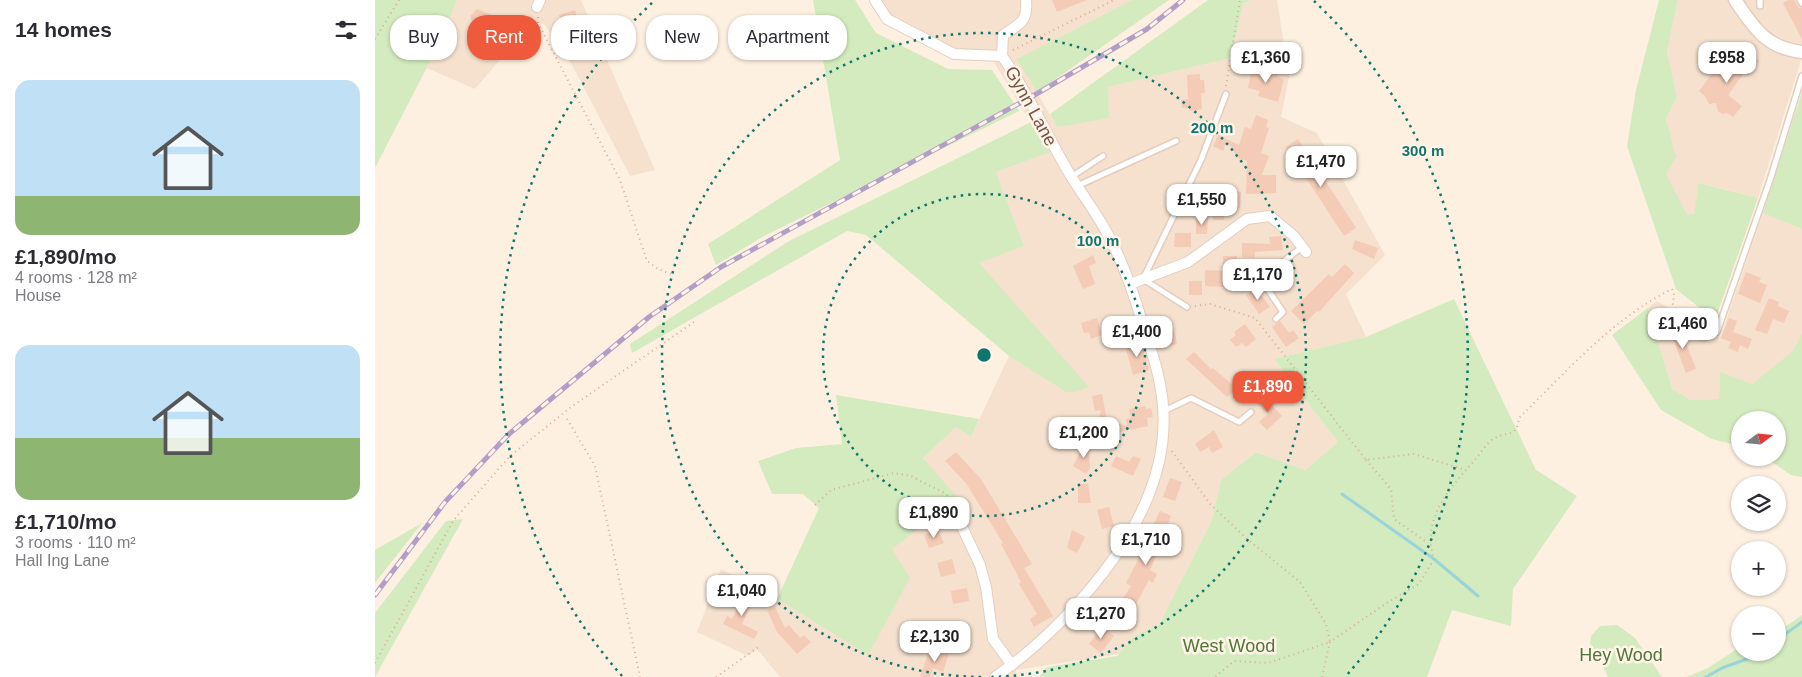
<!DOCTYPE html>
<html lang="en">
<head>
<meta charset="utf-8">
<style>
  body { margin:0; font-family:Helvetica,sans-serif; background:#f7f7f7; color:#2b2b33; height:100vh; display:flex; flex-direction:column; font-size:19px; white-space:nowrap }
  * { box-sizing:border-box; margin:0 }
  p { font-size:16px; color:#7c7c81 }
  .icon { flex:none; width:28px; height:28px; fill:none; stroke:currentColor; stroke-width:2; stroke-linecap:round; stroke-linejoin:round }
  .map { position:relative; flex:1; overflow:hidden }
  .panel { display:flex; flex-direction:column; background:#fff; width:375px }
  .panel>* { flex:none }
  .guide { position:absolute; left:15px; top:15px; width:475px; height:45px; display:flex; gap:10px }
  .needle { width:32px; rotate:74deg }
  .tools { position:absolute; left:1356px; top:411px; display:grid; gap:10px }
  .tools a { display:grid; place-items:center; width:55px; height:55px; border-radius:50%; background:#fff; box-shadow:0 1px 4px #0004; font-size:25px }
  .price { position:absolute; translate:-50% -42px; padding:0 11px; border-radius:10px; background:#fff; color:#222; font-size:16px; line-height:32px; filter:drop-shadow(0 1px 2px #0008) }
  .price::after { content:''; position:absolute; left:50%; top:30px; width:15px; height:11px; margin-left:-8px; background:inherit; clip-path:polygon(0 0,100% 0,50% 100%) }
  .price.on { background:#ef5a3d; color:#fff }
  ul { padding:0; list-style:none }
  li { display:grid; align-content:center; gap:10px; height:265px; padding:0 15px }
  li span { display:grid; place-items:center; height:155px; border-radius:15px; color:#555 }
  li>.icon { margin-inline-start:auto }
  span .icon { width:90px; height:90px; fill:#fffc; stroke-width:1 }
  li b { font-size:21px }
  h2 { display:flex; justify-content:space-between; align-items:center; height:60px; padding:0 15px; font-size:21px }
  .chip { padding:0 18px; border-radius:20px; background:#fff; box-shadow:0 1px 4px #0004; font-size:18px; line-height:45px }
  .chip.on { background:#ef5a3d; color:#fff }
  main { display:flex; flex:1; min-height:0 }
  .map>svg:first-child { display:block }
  .residential { fill:#f5e1ce }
  .green { fill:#d3ebbe }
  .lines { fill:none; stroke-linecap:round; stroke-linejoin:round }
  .stream { stroke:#99d4da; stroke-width:3 }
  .building { fill:#f4cbb6 }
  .service-casing { stroke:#e4cdbe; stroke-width:8 }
  .minor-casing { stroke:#e4cdbe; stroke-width:12 }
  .tertiary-casing { stroke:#e4cdbe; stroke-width:15 }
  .path { stroke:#d9ae99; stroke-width:2; stroke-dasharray:1 4; stroke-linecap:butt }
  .service { stroke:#fff; stroke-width:5 }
  .minor { stroke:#fff; stroke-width:10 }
  .tertiary { stroke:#fff; stroke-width:12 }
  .rail-casing { stroke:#b29ec6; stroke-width:5 }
  .rail { stroke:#fff4e7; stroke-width:3; stroke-dasharray:9; stroke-linecap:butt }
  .ring { fill:none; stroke:#0f766e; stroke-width:2.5; stroke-dasharray:2.5 5 }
  .labels { text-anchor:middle; stroke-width:5; stroke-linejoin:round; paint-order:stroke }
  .street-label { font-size:18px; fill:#755446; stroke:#fff4e7 }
  .park-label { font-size:18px; fill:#50763b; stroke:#fff4e7 }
  .centre { fill:#0f766e; stroke:#fff4e7; stroke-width:2.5 }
  .ring-label { font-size:15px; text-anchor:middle; font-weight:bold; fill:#0f766e; stroke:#fff4e7; stroke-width:5; stroke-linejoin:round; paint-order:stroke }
</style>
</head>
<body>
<main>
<section class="panel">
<h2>14 homes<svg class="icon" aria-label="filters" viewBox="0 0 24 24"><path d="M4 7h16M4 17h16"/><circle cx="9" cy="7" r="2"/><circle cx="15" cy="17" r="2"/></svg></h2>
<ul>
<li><span style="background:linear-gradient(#bfe0f5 75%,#8fb573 0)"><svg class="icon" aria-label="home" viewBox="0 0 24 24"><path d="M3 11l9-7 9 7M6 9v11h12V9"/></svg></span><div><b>£1,890/mo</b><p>4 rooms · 128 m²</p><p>House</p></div></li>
<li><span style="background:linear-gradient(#bfe0f5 60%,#8fb573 0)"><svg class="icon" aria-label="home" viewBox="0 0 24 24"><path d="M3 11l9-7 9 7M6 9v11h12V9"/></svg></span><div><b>£1,710/mo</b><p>3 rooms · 110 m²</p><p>Hall Ing Lane</p></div></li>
</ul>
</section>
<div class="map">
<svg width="1427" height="677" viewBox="0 0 1427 677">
  <rect width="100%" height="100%" fill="#fdf0e0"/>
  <g class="residential">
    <polygon points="82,0 206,0 280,170 255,176 196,63 169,24 157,22 100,89 52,68"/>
    <polygon points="498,0 757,0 643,59 682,127 733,87 856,58 868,4 876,0 902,0 914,77 906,117 942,133 1010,255 971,294 991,337 899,359 963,442 930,470 881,452 846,480 837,520 784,625 761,635 744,654 641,670 643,677 405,677 382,649 373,656 322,632 346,569 402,599 493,655 516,549 582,498 548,458 581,427 596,437 634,356 691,392 603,263 649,246 621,172 674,152 617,59 575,55 514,24"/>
    <polygon points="1303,0 1427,0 1427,57 1383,198 1325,183 1319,215 1311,215 1291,174 1300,157 1291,119 1302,97 1292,51"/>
    <polygon points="1388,213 1427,229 1427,333 1419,351 1377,384 1345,373 1344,399 1316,400 1297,389 1273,308 1282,301 1345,338"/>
  </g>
  <g class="green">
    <polygon points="0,0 82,0 63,46 0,168"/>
    <polygon points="438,0 480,0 501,33 573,69 617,70 644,111 389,236 341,265 333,244 465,160"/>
    <polygon points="757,0 794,0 662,92 642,59"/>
    <polygon points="833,0 876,0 868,4 856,58 733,87 734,118 682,127 675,114"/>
    <polygon points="1284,0 1303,0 1292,51 1302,97 1291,119 1301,157 1291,174 1312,215 1319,214 1324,183 1383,198 1340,320 1301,289 1252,146 1261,90"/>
    <polygon points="1427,92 1427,229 1388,213"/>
    <polygon points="656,122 675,152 621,172 649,246 604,263 714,387 700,392 691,392 634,356 491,235 472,231 257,353 255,344 414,241"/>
    <polygon points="1079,299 1161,470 1202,496 1138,589 1136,626 1077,610 1052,677 664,677 672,667 742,656 761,635 784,625 837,520 846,480 881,452 930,470 963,442 899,359 991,337"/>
    <polygon points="1273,308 1297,389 1316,400 1344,399 1345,372 1377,384 1418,351 1427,333 1427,477 1416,475 1391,458 1402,458 1402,420 1365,420 1365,446 1337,439 1286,410 1237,335"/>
    <polygon points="461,395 604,419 596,437 581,427 548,458 583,498 517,549 535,578 493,655 402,599 444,508 428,494 397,494 383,461 421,448 467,444"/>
    <polygon points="88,519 0,677 0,613 71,521"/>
    <polygon points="47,523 0,583 0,550"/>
    <polygon points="1427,615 1427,677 1311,677 1333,668 1365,647 1365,652 1402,652 1403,632"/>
    <polygon points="1242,625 1260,638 1287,677 1233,677 1215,643 1216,636 1225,626"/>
  </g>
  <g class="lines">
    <g class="stream">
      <polyline points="967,494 1059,559 1103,596"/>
      <polyline points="1402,640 1427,622"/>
      <polyline points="1331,677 1347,668 1391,652"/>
    </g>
  </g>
  <g class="building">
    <polygon points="677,0 712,0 682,12"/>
    <polygon points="1413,0 1419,0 1424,8 1427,7 1427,39 1408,3"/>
    <polygon points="102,9 134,22 128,38 95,25 97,21 95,16"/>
    <polygon points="200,10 211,48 197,52 184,15"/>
    <polygon points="1375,54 1384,61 1373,76 1369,73 1353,95 1367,106 1358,117 1352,113 1347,114 1343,111 1341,103 1334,104 1330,96 1324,91 1349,58 1359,66 1364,61 1368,64"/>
    <polygon points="877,66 903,74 902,77 909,79 903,102 883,96 885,91 873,88"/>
    <polygon points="825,74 825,80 829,80 830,93 826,93 827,109 815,111 814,108 807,108 806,100 813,99 812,75"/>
    <polygon points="881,115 893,120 891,127 894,128 886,153 894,156 887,175 901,175 901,193 871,194 872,161 863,158 852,141 848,151 838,146 843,135 864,145 870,127 876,129"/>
    <polygon points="923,139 981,228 969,236 911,147"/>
    <polygon points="856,191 866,192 865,208 855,207"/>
    <rect x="838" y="205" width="11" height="15"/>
    <polygon points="821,218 833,218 832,234 821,234"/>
    <polygon points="800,233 816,233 816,247 799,247"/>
    <polygon points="906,236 908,250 880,252 880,258 867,257 867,243 895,244 894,237"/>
    <polygon points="980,240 1003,248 999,259 977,249"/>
    <polygon points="718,255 721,263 714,266 720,284 708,289 698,266"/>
    <polygon points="848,256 862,256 861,281 848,264"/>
    <polygon points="970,264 979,273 944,312 942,311 929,324 916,311 954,274 957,277"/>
    <polygon points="830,270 850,271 850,287 830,286"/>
    <polygon points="1371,272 1386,278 1384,282 1392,285 1385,303 1363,294"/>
    <rect x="814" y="281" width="13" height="14"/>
    <polygon points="881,288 895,307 884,314 871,295"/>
    <polygon points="1394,298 1404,302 1403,306 1414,311 1409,323 1398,319 1392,334 1380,330"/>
    <polygon points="722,318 727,335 716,339 714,332 709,333 706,323"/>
    <polygon points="1354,318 1362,321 1358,332 1377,339 1373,349 1365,345 1363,352 1353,348 1356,342 1346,338"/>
    <polygon points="905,321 914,333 918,330 924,338 911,347 897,327"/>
    <polygon points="870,324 881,339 871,347 867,343 861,347 855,340 861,335 859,332"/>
    <polygon points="1305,328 1321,369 1311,373 1295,331"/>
    <polygon points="799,331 802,344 783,349 779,336"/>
    <polygon points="766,340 774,370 758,375 750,345"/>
    <polygon points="819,352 836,369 838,368 861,388 852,397 811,359"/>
    <polygon points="727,394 732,421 752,426 751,419 756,418 754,409 770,406 771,409 776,408 778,417 772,418 773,426 744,432 743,435 721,430 726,410 720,411 717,396"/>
    <polygon points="888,395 907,416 892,430 884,422 893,414 881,402"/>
    <polygon points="839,430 848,447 837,453 834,447 825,452 820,444"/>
    <polygon points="713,438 715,468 711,474 698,466"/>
    <polygon points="581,452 606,479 657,564 649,568 678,616 659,627 655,619 662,614 644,584 646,582 626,544 628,543 591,483 570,461"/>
    <polygon points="741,456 754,462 758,456 766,459 758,476 736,466"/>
    <polygon points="795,478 807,482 800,501 788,497"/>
    <polygon points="703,484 713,484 716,503 703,503"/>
    <polygon points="734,507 739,526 727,529 722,510"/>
    <polygon points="785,511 796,516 791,528 794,529 792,533 797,535 794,543 797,545 793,554 784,550 775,570 782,574 778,583 774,580 752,621 739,613 756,586 751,583 780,527 778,526"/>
    <polygon points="563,529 569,543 554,548 549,535"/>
    <polygon points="697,530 710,537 702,553 692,548"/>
    <polygon points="577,559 581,573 566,577 562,563"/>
    <polygon points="592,588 594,601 578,604 576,591"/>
    <polygon points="370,592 380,596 367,624 383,632 379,639 348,624 352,616 357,619"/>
    <polygon points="400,607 410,628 414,625 425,638 429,635 436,642 422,654 402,632 392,610"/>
    <polygon points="727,627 739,636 726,653 714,644"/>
    <polygon points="568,649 574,653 568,672 558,668 555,677 545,677 553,654 562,657 564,651"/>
  </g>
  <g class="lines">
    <defs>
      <g id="service">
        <polyline points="1425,0 1427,3"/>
        <polyline points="1385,6 1385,0"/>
        <polyline points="696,177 728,156"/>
        <polyline points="702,186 801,141"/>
        <polyline points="812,307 768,279 826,160 851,94"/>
        <polyline points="901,319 908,312 886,279 927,247"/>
        <polyline points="1308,325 1328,338 1342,332 1395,180 1427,76"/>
        <polyline points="789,411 816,398 864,422 876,412"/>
      </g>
      <g id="minor">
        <path d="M500 0 512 19 579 54 627 56C653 92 671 134 694 173 706 193 720 211 731 231 747 259 758 291 767 322 776 349 786 377 788 406 793 467 765 525 728 573 697 613 662 648 620 677"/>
        <polyline points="162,7 165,0"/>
        <path d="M627 56 628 35C645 24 653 22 651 0"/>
        <polyline points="755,284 813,262 872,219 895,216 919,236 931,252"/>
        <polyline points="580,512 605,565 611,587 618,639 637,665"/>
      </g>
      <path id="tertiary" d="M1360 0C1379 28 1391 48 1427 52"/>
    </defs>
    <use href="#service" class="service-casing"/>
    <use href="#minor" class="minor-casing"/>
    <use href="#tertiary" class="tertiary-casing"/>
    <g class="path">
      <polyline points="163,17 163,23 245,180 272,261 283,269 299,275"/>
      <polyline points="0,39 24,0"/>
      <polyline points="638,50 739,0"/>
      <polyline points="851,86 865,0"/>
      <polyline points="820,306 835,304 880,318 991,460 1039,454 1091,470"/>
      <polyline points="192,419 220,466 265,677"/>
      <polyline points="797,451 835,504 871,538 925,582 951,624 955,642 893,663 859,661 840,677"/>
      <polyline points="991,460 1016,489 1019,519 1053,543"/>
      <polyline points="440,505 456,490 519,473 536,476 571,494 579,502"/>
      <polyline points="0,663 78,521 134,457 196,407 319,322"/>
      <polyline points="341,677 385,646"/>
      <path d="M947 677 955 642 1010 604 1044 584 1059 559C1046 519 1074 489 1099 461 1105 454 1112 442 1120 438 1132 431 1142 438 1144 418 1191 372 1237 319 1297 289L1299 293 1298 304 1306 318"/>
    </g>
    <use href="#service" class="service"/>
    <use href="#minor" class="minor"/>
    <use href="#tertiary" class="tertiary"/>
    <defs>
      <polyline id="rail" points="0,595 70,502 134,434 274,317 346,267 663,93 772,29 808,0"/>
    </defs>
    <use href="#rail" class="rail-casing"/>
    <use href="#rail" class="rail"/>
  </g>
  <g class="ring">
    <circle cx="609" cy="355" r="161"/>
    <path d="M606 677A322 322 0 1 1 612 677"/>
    <path d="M247 676A484 484 0 0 1 279 1M939 1A484 484 0 0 1 971 676"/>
  </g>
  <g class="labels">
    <g class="street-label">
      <text transform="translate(656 106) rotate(61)" y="6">Gynn Lane</text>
    </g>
    <g class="park-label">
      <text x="854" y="652">West Wood</text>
      <text x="1246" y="661">Hey Wood</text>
    </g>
  </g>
  <circle cx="609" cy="355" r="8" class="centre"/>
  <g class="ring-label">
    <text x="837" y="133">200 m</text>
    <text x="1048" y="156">300 m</text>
    <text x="723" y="246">100 m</text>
  </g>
</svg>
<div class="tools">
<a><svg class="needle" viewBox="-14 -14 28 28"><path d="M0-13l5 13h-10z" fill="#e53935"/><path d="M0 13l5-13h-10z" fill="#7c7c81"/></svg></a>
<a><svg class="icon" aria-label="layers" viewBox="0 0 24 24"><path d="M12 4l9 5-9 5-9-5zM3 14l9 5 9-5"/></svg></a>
<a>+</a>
<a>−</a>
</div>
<b class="price" style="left:891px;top:84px">£1,360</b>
<b class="price" style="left:1352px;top:84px">£958</b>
<b class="price" style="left:946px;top:188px">£1,470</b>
<b class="price" style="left:827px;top:226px">£1,550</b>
<b class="price" style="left:883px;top:301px">£1,170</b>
<b class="price" style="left:1308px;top:350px">£1,460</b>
<b class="price" style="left:762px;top:358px">£1,400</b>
<b class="price on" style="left:893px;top:413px">£1,890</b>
<b class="price" style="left:709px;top:459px">£1,200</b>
<b class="price" style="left:559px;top:539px">£1,890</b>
<b class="price" style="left:771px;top:566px">£1,710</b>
<b class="price" style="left:367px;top:617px">£1,040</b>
<b class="price" style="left:726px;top:640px">£1,270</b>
<b class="price" style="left:560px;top:663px">£2,130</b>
<div class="guide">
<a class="chip">Buy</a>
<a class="chip on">Rent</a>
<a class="chip">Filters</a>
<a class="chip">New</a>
<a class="chip">Apartment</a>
</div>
</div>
</main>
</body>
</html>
